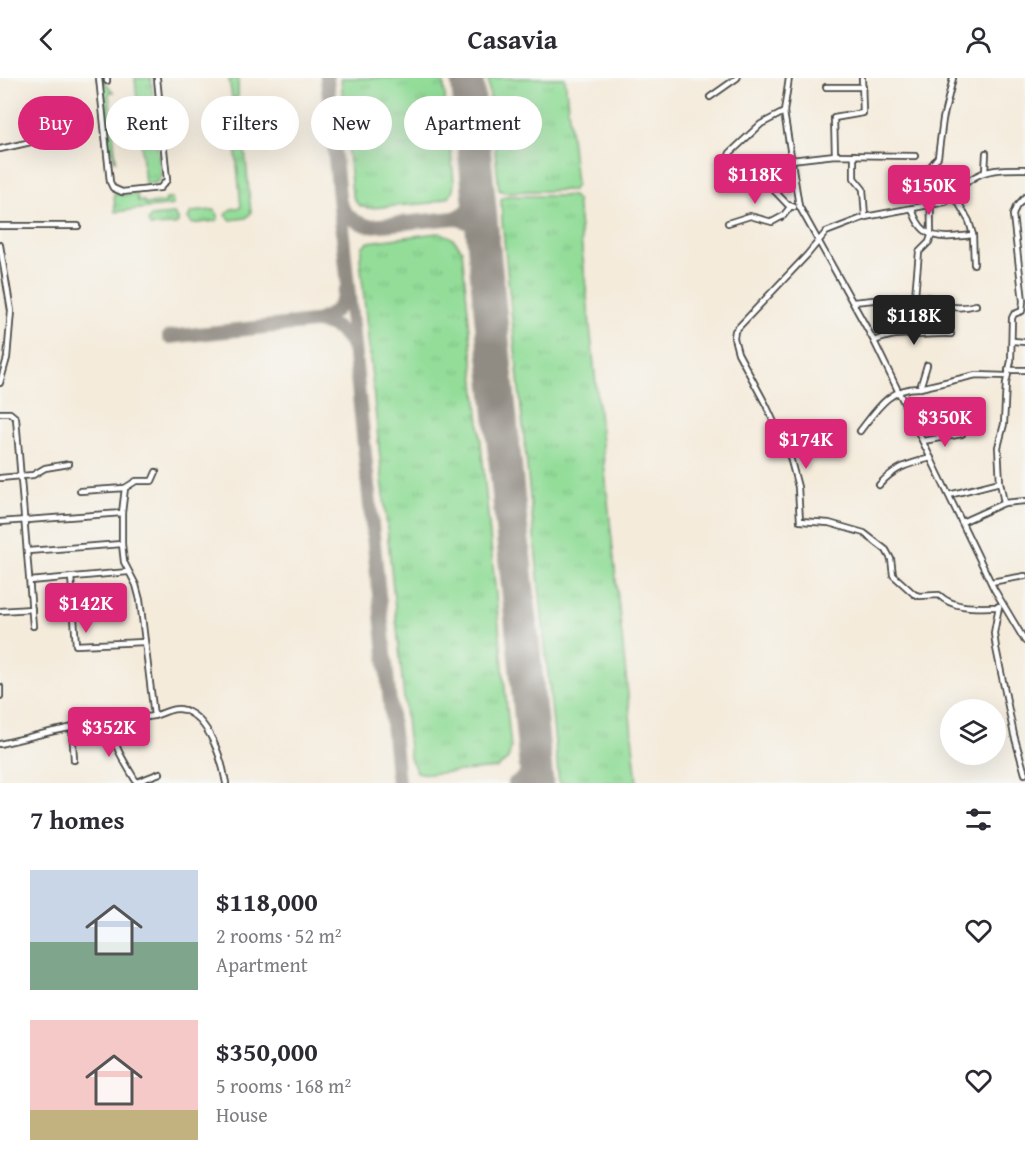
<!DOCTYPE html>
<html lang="en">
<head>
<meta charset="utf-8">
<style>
  body { margin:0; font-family:"Gentium Book Plus",serif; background:#f7f7f7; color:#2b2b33; height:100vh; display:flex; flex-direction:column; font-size:22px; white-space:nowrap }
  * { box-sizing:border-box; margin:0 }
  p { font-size:20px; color:#7c7c81 }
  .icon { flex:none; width:33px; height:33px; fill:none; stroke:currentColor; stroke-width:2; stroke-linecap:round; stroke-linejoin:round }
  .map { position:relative; height:705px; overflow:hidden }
  .details { display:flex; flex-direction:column; background:#fff; flex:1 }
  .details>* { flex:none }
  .banner { position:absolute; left:18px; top:18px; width:600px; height:54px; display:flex; gap:12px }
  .buttons { position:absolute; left:940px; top:621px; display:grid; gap:12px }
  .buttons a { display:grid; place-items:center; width:66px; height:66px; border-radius:50%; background:#fff; box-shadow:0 6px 24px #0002; font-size:30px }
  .price { position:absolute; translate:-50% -51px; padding:0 14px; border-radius:6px; background:#db2777; color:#fff; font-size:20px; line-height:39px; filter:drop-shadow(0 2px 3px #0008) }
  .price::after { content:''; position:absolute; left:50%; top:36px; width:18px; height:14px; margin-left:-9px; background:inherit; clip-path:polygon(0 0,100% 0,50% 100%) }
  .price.selected { background:#222; color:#fff }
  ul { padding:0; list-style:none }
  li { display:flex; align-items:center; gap:18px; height:150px; padding:0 30px }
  li span { display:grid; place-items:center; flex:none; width:168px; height:120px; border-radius:0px; color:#555 }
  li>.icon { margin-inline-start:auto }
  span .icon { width:72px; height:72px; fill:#fffc; stroke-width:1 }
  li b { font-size:26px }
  h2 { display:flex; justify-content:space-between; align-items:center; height:72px; padding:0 30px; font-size:26px }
  .pill { padding:0 21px; border-radius:27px; background:#fff; box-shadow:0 6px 24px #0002; font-size:21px; line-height:54px }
  .pill.selected { background:#db2777; color:#fff }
  header { display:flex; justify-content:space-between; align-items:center; height:78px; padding:0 30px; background:#fff; font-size:27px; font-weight:600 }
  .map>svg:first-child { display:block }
  .grass { fill:url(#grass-tufts); stroke:#5f8462; stroke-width:1.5 }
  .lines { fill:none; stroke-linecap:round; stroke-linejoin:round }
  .taxiway { stroke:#908b83; stroke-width:14 }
  .runway { stroke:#908b83; stroke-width:33 }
  .street-casing { stroke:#494845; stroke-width:8 }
  .street { stroke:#fff; stroke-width:4.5 }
</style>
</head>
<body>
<header><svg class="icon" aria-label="back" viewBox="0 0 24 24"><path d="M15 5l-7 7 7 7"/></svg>Casavia<svg class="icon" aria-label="person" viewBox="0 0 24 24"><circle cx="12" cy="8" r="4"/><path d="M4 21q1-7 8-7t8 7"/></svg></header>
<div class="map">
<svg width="1025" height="705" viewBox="0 0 1025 705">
  <defs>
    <pattern id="grass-tufts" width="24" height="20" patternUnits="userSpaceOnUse" patternTransform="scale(1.5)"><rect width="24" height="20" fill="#93dd99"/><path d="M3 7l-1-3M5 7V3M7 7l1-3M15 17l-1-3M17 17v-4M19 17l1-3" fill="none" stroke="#7fbe84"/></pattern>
  </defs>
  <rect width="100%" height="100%" fill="#f6f6f2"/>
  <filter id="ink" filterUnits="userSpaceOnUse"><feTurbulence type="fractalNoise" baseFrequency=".0167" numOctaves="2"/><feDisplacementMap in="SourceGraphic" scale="12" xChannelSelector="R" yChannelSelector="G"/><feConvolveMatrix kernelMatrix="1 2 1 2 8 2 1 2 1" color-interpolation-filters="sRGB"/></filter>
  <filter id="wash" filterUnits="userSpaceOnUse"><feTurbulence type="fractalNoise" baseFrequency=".008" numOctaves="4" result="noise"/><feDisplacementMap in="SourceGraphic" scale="24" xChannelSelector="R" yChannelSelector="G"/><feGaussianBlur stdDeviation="1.35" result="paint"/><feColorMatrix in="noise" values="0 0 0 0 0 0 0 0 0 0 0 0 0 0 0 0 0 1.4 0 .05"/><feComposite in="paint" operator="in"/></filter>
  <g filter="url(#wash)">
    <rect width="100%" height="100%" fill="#f4ebdb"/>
    <g class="grass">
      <polygon points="135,0 151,0 161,99 156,105 145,106"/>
      <polygon points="229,0 238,0 238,19 232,20"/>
      <path d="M341 0H443L454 104 453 112 449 119 431 125 371 130C359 130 355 125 352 115Z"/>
      <polygon points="488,0 565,0 576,106 573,112 505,114 499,112"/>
      <polygon points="103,1 113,14 110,14 109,17 116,83 114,82 113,74 109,70"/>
      <path d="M236 27 241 31 251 135 246 140 231 142 226 137C229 129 235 131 241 129L232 32Z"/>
      <polygon points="114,115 121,117 137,116 138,123 144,123 145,126 166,124 166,121 172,121 173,127 115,134"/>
      <polygon points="505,118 573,118 577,122 637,705 559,705 502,142 501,121"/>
      <polygon points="214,132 218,137 218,141 215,143 192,146 188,140 191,134"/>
      <polygon points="174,136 178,141 178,145 175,147 150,148 148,144 151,138"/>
      <path d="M437 155C450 156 455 162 462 172L511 671 508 681 497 690 428 696 417 694 410 680 360 180 363 168 369 164Z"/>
    </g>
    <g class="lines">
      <g class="taxiway">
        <polyline points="327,0 398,705"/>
        <path d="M340 125C346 138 355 145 370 148L455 140 473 146 483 162"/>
        <path d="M455 140C471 133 476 124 478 108"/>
        <path d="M315 244C333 245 343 252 352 268"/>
        <path d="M169 259 313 244C331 239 341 231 345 213"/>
        <path d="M515 705C530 698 534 687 534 672"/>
      </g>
      <polyline class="runway" points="467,0 537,705"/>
    </g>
  </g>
  <g filter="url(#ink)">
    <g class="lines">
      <defs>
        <g id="street">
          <polyline points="99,0 110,104 113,110 122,114 160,110 167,102 157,0"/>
          <polyline points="107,0 107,3"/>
          <polyline points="789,0 784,34 799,128 874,263 994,511 1025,563"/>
          <polyline points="826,9 863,9"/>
          <polyline points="710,19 737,0"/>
          <polyline points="0,71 53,59 76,57"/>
          <polyline points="835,77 834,40 863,35 862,0"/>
          <polyline points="854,77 854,100 863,111 865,139"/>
          <polyline points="791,82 835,77 915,78"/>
          <polyline points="985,94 986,75"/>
          <polyline points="721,96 730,75 761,46 784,34"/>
          <polyline points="767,105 788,127 794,129"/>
          <polyline points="955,119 969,143 973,157 974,186"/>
          <path d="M912 131C923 165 943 160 973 157"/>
          <polyline points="728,145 750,138 772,144 783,138 791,128"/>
          <polyline points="0,148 78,148"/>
          <polyline points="0,167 11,233 7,280 0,305"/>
          <path d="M915 218 942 221 945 227C956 231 965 230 976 227"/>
          <polyline points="853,224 915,218 919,174 929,164 931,158 930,89 938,79 943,41 953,0"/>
          <path d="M874 263C892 256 899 256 917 257 928 257 940 255 951 256"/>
          <polyline points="1013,263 1025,264"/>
          <polyline points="1008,292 1025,292"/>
          <polyline points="920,310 976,297 1007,298"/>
          <polyline points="0,335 10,335 16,340 33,548"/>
          <path d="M860 353C877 331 890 309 920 310L927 287"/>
          <polyline points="923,363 962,356"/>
          <polyline points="0,400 33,397 45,390 69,386"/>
          <path d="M879 407C895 389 908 386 931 380"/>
          <polyline points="80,413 125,410"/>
          <polyline points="949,417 1000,404"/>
          <polyline points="1004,425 1000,404 998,369 1004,346 1006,305 1011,283 1012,240 1014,236 1022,233 1023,223 1013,137 1016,129 1025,119"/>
          <polyline points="0,444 122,435"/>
          <polyline points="962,444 1004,425 1025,423"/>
          <polyline points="28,473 122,466"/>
          <polyline points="71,499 76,567 145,564"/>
          <polyline points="30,503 128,494"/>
          <polyline points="991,504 1025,498"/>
          <polyline points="999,528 994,555 996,570 1014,657 1025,696"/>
          <path d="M999 529C978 529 955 532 939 517L919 518 914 516 893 497 891 481 886 472 864 455 829 445 800 443 798 409 790 379 766 327 738 275 734 260 735 253 807 177 826 154 865 139 945 124C956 119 960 109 970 102 986 90 1006 91 1025 91"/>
          <polyline points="0,533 32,531"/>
          <polyline points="0,609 0,618"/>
          <polyline points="154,638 140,522 136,507 124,484 122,466 122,435 125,410 136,403 152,403 156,394"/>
          <path d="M108 644C114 668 125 685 137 705"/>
          <polyline points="72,649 74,682"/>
          <path d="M0 666C30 659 59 651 90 646 111 643 133 642 153 638 163 636 174 628 184 632 210 641 222 682 226 705"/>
          <polyline points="137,704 160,695"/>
        </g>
      </defs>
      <use href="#street" class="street-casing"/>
      <use href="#street" class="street"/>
    </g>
  </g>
</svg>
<div class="buttons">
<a><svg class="icon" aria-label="layers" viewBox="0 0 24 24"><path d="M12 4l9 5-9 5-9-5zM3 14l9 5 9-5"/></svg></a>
</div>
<b class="price" style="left:755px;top:127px">$118K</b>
<b class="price" style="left:929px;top:138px">$150K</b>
<b class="price selected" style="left:914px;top:268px">$118K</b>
<b class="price" style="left:945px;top:370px">$350K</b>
<b class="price" style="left:806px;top:392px">$174K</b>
<b class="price" style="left:86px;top:556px">$142K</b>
<b class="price" style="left:109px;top:680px">$352K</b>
<div class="banner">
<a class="pill selected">Buy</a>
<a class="pill">Rent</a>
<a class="pill">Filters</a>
<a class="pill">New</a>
<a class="pill">Apartment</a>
</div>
</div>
<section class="details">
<h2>7 homes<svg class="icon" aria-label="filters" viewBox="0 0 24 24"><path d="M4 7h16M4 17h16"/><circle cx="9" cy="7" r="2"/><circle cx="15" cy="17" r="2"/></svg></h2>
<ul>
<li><span style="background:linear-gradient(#c9d6e8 60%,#7fa58c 0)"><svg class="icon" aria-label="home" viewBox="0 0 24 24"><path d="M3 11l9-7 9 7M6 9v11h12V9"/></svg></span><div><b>$118,000</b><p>2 rooms · 52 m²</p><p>Apartment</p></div><svg class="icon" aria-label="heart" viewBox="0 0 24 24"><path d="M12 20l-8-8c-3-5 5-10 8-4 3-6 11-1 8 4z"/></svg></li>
<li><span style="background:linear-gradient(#f6c9c9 75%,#c2b280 0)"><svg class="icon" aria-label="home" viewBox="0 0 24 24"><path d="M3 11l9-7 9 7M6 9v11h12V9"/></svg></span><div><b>$350,000</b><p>5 rooms · 168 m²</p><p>House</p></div><svg class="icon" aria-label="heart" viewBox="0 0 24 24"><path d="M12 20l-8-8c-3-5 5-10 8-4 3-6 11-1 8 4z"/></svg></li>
</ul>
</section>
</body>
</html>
